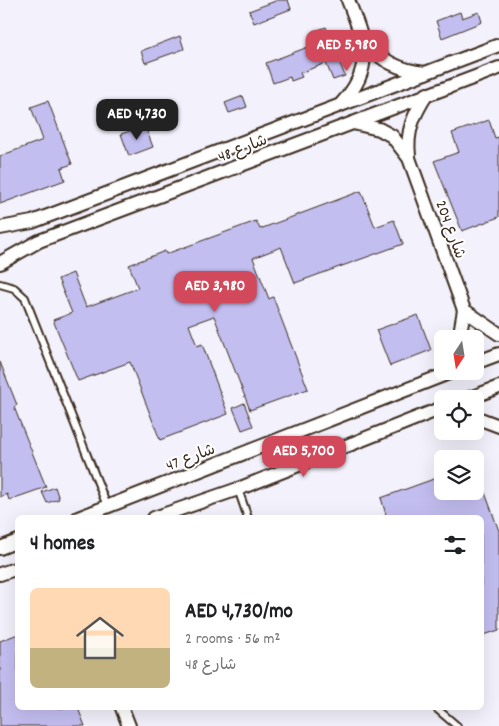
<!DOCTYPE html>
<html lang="en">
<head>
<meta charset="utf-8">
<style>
  body { margin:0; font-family:Dekko,"Playpen Sans Arabic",sans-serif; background:#f6f6f6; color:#202124; height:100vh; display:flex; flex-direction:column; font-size:19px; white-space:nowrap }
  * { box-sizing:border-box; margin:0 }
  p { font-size:16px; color:#757577 }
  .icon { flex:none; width:28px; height:28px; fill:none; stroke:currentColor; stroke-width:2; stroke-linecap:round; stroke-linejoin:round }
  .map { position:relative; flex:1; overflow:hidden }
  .details { position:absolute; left:15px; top:515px; width:469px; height:195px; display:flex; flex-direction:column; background:#fff; border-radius:8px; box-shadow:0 5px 20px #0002 }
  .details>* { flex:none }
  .needle { width:32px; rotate:192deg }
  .controls { position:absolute; left:434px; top:330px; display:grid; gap:10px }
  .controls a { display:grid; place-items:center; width:50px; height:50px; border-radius:8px; background:#fff; box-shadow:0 5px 20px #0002; font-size:25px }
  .price { position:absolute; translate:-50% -42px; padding:0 11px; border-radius:10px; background:#d1495b; color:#fff; font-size:16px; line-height:32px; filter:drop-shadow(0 1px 2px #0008) }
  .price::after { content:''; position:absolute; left:50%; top:30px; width:15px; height:11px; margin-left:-8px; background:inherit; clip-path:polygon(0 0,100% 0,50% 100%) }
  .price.current { background:#222; color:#fff }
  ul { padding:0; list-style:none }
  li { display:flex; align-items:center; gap:15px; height:125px; padding:0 15px }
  li span { display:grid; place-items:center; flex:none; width:140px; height:100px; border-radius:8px; color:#555 }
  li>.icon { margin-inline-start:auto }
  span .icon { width:60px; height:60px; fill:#fffc; stroke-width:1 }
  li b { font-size:21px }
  h2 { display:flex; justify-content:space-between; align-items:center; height:60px; padding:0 15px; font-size:21px }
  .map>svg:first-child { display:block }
  .building { fill:#c3bef0; stroke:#3b2a1e }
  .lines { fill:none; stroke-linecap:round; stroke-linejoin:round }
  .lane-casing { stroke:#3b2a1e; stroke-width:10 }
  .street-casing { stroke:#3b2a1e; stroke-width:16 }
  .lane { stroke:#fff; stroke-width:6 }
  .street { stroke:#fff; stroke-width:12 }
  .labels { text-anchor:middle; stroke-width:4; stroke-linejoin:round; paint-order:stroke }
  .street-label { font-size:16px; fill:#3b2a1e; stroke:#fff }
</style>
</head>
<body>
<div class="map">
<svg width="499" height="726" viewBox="0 0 499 726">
  <rect width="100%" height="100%" fill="#f3f2fc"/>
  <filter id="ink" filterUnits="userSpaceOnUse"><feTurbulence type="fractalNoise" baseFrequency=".02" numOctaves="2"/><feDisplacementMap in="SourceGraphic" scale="10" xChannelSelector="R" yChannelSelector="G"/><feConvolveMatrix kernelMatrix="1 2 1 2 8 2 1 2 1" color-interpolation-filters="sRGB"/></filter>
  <g filter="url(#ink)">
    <g class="building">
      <polygon points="278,0 288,0 291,9 254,23 249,11"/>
      <polygon points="460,12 462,18 479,12 482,22 442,38 436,21"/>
      <polygon points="326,27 345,76 333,80 326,63 300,73 302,77 291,81 290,77 273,83 266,63 316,44 312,32"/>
      <polygon points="180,36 184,49 145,63 141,51"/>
      <polygon points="243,96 247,107 229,113 225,103"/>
      <polygon points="48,101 72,164 61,168 65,180 0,204 0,156 43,140 31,107"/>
      <polygon points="489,120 495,138 499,137 499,217 462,231 434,161 459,152 452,133"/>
      <polygon points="145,126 153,147 129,156 121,134"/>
      <polygon points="361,191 375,227 394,220 403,244 295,283 281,247 253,258 269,299 273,297 308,389 250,410 214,316 189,325 197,346 202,344 228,414 160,440 130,362 78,381 53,320 72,313 58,279 73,273 86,307 138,288 129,265 165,251 166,254 256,221 260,229"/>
      <polygon points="418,315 431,350 390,366 376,330"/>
      <polygon points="0,362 17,405 14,407 46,487 9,500 7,494 0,497"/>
      <polygon points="244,403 253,426 242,430 233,408"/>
      <polygon points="476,468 499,531 499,630 481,636 481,518 387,518 381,498 442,476 442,491 475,491"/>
      <polygon points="55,487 59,499 47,503 42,492"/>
      <polygon points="18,634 18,708 78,708 85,726 0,726 0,641"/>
    </g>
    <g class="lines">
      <defs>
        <g id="lane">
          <polyline points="0,284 14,288 25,298 107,506"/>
          <polyline points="238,489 248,518"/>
          <polyline points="436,708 457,726"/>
        </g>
        <g id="street">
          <path d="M364 42C382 61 399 70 425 73"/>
          <path d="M342 103C376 66 364 41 348 0"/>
          <polyline points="353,123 379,129 392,136 409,158 464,310 459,339"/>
          <path d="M409 156C406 131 414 114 427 94"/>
          <polyline points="0,228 32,222 499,45"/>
          <polyline points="0,263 39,241 499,68"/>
          <polyline points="464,310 499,334"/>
          <polyline points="475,363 499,354"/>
          <polyline points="467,399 499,387"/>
          <polyline points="475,417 499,426"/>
          <polyline points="78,518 454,371"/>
          <polyline points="154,518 238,489 442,408"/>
          <polyline points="0,548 18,541"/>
          <polyline points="0,574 18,568"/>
          <polyline points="122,708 129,726"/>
        </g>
      </defs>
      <use href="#lane" class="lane-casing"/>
      <use href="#street" class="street-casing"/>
      <use href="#lane" class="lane"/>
      <use href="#street" class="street"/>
    </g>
  </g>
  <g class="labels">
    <g class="street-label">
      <text transform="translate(242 147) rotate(-21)" y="6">شارع 48</text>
      <text transform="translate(452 229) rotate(70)" y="6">شارع 204</text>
      <text transform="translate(190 456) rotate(-21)" y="6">شارع 47</text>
    </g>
  </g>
</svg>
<div class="controls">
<a><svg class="needle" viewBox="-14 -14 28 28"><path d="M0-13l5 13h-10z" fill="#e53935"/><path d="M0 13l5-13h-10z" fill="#757577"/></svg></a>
<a><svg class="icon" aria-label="locate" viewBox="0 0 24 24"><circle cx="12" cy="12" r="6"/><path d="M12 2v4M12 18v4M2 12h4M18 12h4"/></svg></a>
<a><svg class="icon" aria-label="layers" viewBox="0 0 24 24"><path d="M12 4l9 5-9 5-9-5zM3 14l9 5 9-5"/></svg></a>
</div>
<b class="price" style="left:347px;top:72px">AED 5,980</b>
<b class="price current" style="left:137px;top:141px">AED 4,730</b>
<b class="price" style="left:215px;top:313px">AED 3,980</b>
<b class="price" style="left:304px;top:478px">AED 5,700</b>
<section class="details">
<h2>4 homes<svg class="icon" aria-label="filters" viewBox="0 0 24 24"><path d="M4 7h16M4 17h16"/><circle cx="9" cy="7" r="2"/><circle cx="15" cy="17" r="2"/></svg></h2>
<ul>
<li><span style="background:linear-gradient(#ffd9b3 60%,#c2b280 0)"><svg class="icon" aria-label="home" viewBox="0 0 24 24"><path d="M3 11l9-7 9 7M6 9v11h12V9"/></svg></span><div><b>AED 4,730/mo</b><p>2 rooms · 56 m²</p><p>شارع 48</p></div></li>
</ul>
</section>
</div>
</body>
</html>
